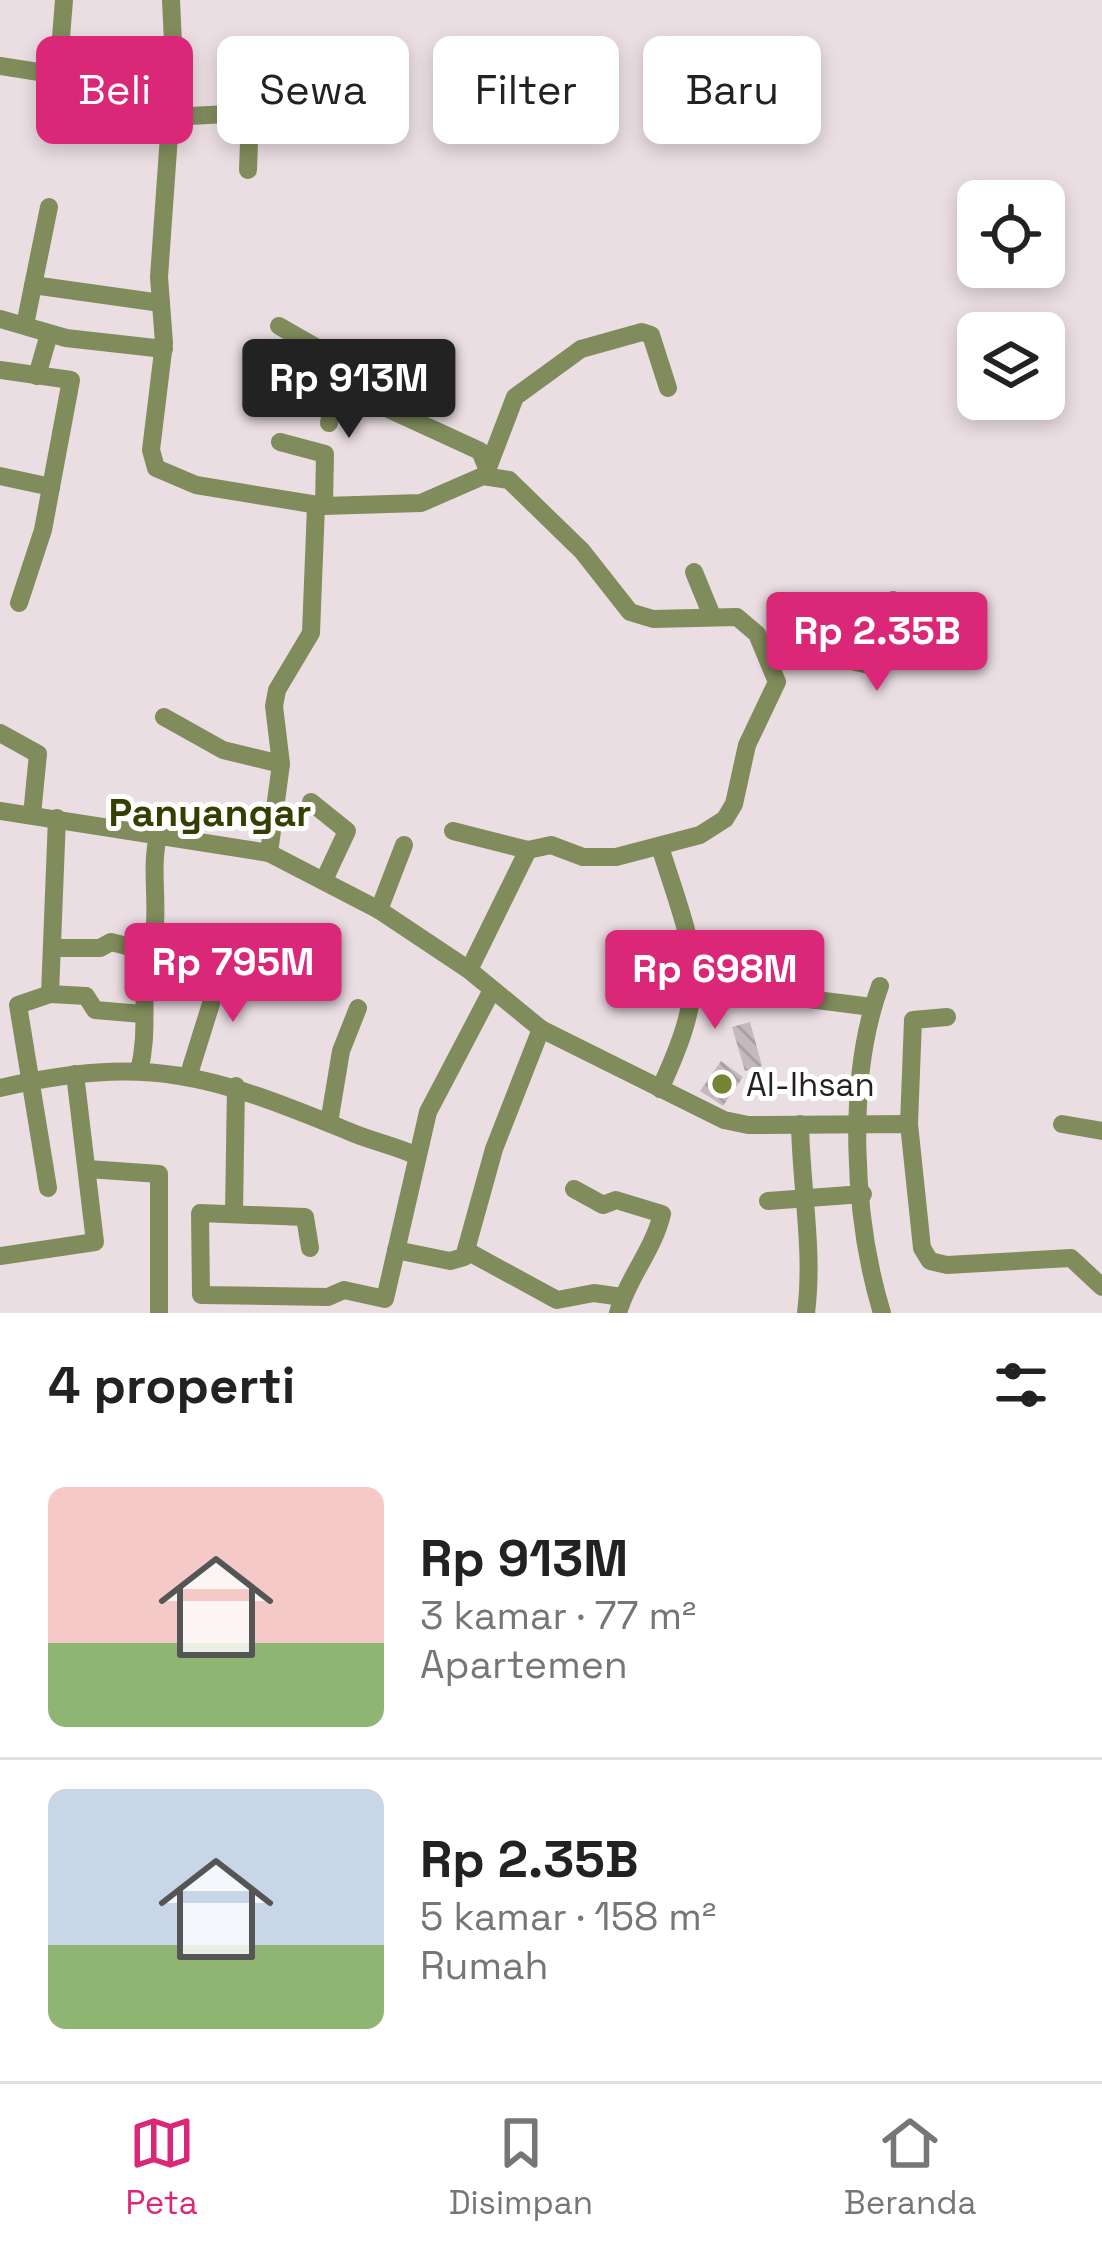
<!DOCTYPE html>
<html lang="id">
<head>
<meta charset="utf-8">
<style>
  body { margin:0; font-family:"Space Grotesk",sans-serif; background:#f6f6f6; color:#222; height:100vh; display:flex; flex-direction:column; font-size:45px; white-space:nowrap }
  * { box-sizing:border-box; margin:0 }
  p { font-size:39px; color:#767676 }
  .icon { flex:none; width:66px; height:66px; fill:none; stroke:currentColor; stroke-width:2; stroke-linecap:round; stroke-linejoin:round }
  .map { position:relative; height:1313px; overflow:hidden }
  .side { display:flex; flex-direction:column; background:#fff; flex:1 }
  .side>* { flex:none }
  .banner { position:absolute; left:36px; top:36px; width:1032px; height:108px; display:flex; gap:24px }
  .buttons { position:absolute; left:957px; top:180px; display:grid; gap:24px }
  .buttons a { display:grid; place-items:center; width:108px; height:108px; border-radius:18px; background:#fff; box-shadow:0 6px 18px #0003; font-size:60px }
  .price { position:absolute; translate:-50% -102px; padding:0 27px; border-radius:12px; background:#db2777; color:#fff; font-size:39px; line-height:78px; filter:drop-shadow(0 3px 6px #0008) }
  .price::after { content:''; position:absolute; left:50%; top:72px; width:36px; height:27px; margin-left:-18px; background:inherit; clip-path:polygon(0 0,100% 0,50% 100%) }
  .price.current { background:#222; color:#fff }
  ul { padding:0; list-style:none }
  li { display:flex; align-items:center; gap:36px; height:300px; padding:0 48px }
  li+li { border-top:3px solid #e0e0e0 }
  li span { display:grid; place-items:center; flex:none; width:336px; height:240px; border-radius:18px; color:#555 }
  li>.icon { margin-inline-start:auto }
  span .icon { width:144px; height:144px; fill:#fffc; stroke-width:1 }
  li b { font-size:51px }
  h2 { display:flex; justify-content:space-between; align-items:center; height:144px; padding:0 48px; font-size:51px }
  .tag { padding:0 42px; border-radius:18px; background:#fff; box-shadow:0 6px 18px #0003; font-size:42px; line-height:108px }
  .tag.current { background:#db2777; color:#fff }
  .menu { display:flex; justify-content:space-around; align-items:center; height:168px; border-top:3px solid #e0e0e0; background:#fff; font-size:33px; color:#767676 }
  .menu a { display:grid; justify-items:center; gap:6px }
  .menu .current { color:#db2777 }
  .map>svg:first-child { display:block }
  .building { fill:url(#building-back-hatch) }
  .lines { fill:none; stroke-linecap:round; stroke-linejoin:round }
  .minor { stroke:#818c5c; stroke-width:18 }
  .poi-dot { fill:#758432; stroke:#fff; stroke-width:4.5 }
  .labels { text-anchor:middle; stroke-width:10; stroke-linejoin:round; paint-order:stroke }
  .poi-label { font-size:33px; fill:#241f21; stroke:#fff; text-anchor:start }
  .quarter-label { font-size:39px; font-weight:bold; fill:#363f01; stroke:#fff }
</style>
</head>
<body>
<div class="map">
<svg width="1102" height="1313" viewBox="0 0 1102 1313">
  <defs>
    <pattern id="building-back-hatch" width="6" height="6" patternUnits="userSpaceOnUse" patternTransform="scale(3)"><rect width="6" height="6" fill="#c6b9be"/><path d="M-1 5l2 2M0 0l6 6M5-1l2 2" fill="none" stroke="#aa9fa3"/></pattern>
  </defs>
  <rect width="100%" height="100%" fill="#ebdee3"/>
  <g class="building">
    <polygon points="750,1022 762,1066 745,1071 732,1027"/>
    <polygon points="721,1061 743,1077 723,1106 700,1091"/>
  </g>
  <g class="lines">
    <g class="minor">
      <polyline points="171,0 174,65 159,277 164,343 151,450 156,468 196,485 324,506 421,503 483,476 509,480 582,551 630,612 653,619 737,617 757,634 777,682 747,745 734,804 725,819 700,835 616,857 583,857 551,845 528,850 469,970"/>
      <polyline points="0,66 58,75"/>
      <polyline points="56,99 64,0"/>
      <polyline points="171,117 264,112"/>
      <polyline points="248,170 250,113"/>
      <polyline points="33,285 161,303"/>
      <polyline points="0,319 66,338 164,349"/>
      <polyline points="25,325 49,207"/>
      <polyline points="279,326 321,350 337,392"/>
      <polyline points="0,370 71,380 43,530 19,603"/>
      <polyline points="37,376 49,334"/>
      <polyline points="265,382 332,405"/>
      <polyline points="329,423 334,398 345,389 480,451 487,468"/>
      <polyline points="280,442 325,454 324,506"/>
      <polyline points="489,465 515,397 581,349 642,332 651,335 668,388"/>
      <polyline points="0,476 51,487"/>
      <polyline points="694,572 712,616"/>
      <polyline points="765,648 784,646 878,667 887,656 893,600"/>
      <polyline points="164,717 223,750 281,764"/>
      <polyline points="0,733 38,754 32,815"/>
      <polyline points="311,802 347,831 325,878"/>
      <polyline points="0,811 269,853 379,910 469,970 541,1029 724,1120 748,1125 909,1124 922,1248 930,1261 947,1265 1071,1258 1102,1287"/>
      <polyline points="453,831 528,850"/>
      <polyline points="269,853 281,764 274,706 277,690 311,633 316,506"/>
      <polyline points="379,910 404,845"/>
      <path d="M55 948H100L111 942 150 952C139 995 150 1028 139 1071"/>
      <path d="M150 952C162 913 149 875 158 836"/>
      <path d="M880 986C846 1079 853 1218 882 1313"/>
      <polyline points="697,989 725,1000 753,992 872,1007"/>
      <polyline points="50,994 86,996 95,1010 142,1014"/>
      <polyline points="189,1074 225,959"/>
      <path d="M0 1088C148 1054 212 1075 348 1131 370 1141 394 1145 417 1156"/>
      <path d="M660 1089C711 979 696 959 660 847"/>
      <polyline points="329,1123 341,1051 358,1008"/>
      <path d="M800 1124C801 1187 814 1250 806 1313"/>
      <polyline points="909,1124 913,1020 947,1017"/>
      <polyline points="1062,1124 1102,1131"/>
      <polyline points="88,1169 159,1174 159,1313"/>
      <polyline points="48,1188 18,1005 50,994 57,818"/>
      <path d="M574 1189 603 1205 616 1200 662 1214C653 1251 628 1277 618 1313"/>
      <polyline points="768,1201 863,1194"/>
      <polyline points="234,1213 236,1086"/>
      <polyline points="310,1248 305,1217 200,1213 201,1295 328,1297 344,1290 385,1299 428,1112 492,990"/>
      <polyline points="396,1250 450,1261 464,1257 494,1149 541,1029"/>
      <polyline points="467,1251 557,1300 594,1293 622,1297"/>
      <polyline points="0,1256 95,1242 75,1074"/>
    </g>
  </g>
  <circle class="poi-dot" cx="722" cy="1084" r="12"/>
  <g class="labels">
    <g class="poi-label">
      <text x="746" y="1096">Al-Ihsan</text>
    </g>
    <g class="quarter-label">
      <text x="210" y="826">Panyangar</text>
    </g>
  </g>
</svg>
<div class="buttons">
<a><svg class="icon" aria-label="locate" viewBox="0 0 24 24"><circle cx="12" cy="12" r="6"/><path d="M12 2v4M12 18v4M2 12h4M18 12h4"/></svg></a>
<a><svg class="icon" aria-label="layers" viewBox="0 0 24 24"><path d="M12 4l9 5-9 5-9-5zM3 14l9 5 9-5"/></svg></a>
</div>
<b class="price current" style="left:349px;top:441px">Rp 913M</b>
<b class="price" style="left:877px;top:694px">Rp 2.35B</b>
<b class="price" style="left:233px;top:1025px">Rp 795M</b>
<b class="price" style="left:715px;top:1032px">Rp 698M</b>
<div class="banner">
<a class="tag current">Beli</a>
<a class="tag">Sewa</a>
<a class="tag">Filter</a>
<a class="tag">Baru</a>
</div>
</div>
<section class="side">
<h2>4 properti<svg class="icon" aria-label="filters" viewBox="0 0 24 24"><path d="M4 7h16M4 17h16"/><circle cx="9" cy="7" r="2"/><circle cx="15" cy="17" r="2"/></svg></h2>
<ul>
<li><span style="background:linear-gradient(#f6c9c9 65%,#8fb573 0)"><svg class="icon" aria-label="home" viewBox="0 0 24 24"><path d="M3 11l9-7 9 7M6 9v11h12V9"/></svg></span><div><b>Rp 913M</b><p>3 kamar · 77 m²</p><p>Apartemen</p></div></li>
<li><span style="background:linear-gradient(#c9d6e8 65%,#8fb573 0)"><svg class="icon" aria-label="home" viewBox="0 0 24 24"><path d="M3 11l9-7 9 7M6 9v11h12V9"/></svg></span><div><b>Rp 2.35B</b><p>5 kamar · 158 m²</p><p>Rumah</p></div></li>
</ul>
</section>
<nav class="menu">
<a class="current"><svg class="icon" aria-label="map" viewBox="0 0 24 24"><path d="M3 6l6-2 6 2 6-2v14l-6 2-6-2-6 2zM9 4v14M15 6v14"/></svg>Peta</a>
<a><svg class="icon" aria-label="saved" viewBox="0 0 24 24"><path d="M7 4h10v16l-5-4-5 4z"/></svg>Disimpan</a>
<a><svg class="icon" aria-label="home" viewBox="0 0 24 24"><path d="M3 11l9-7 9 7M6 9v11h12V9"/></svg>Beranda</a>
</nav>
</body>
</html>
